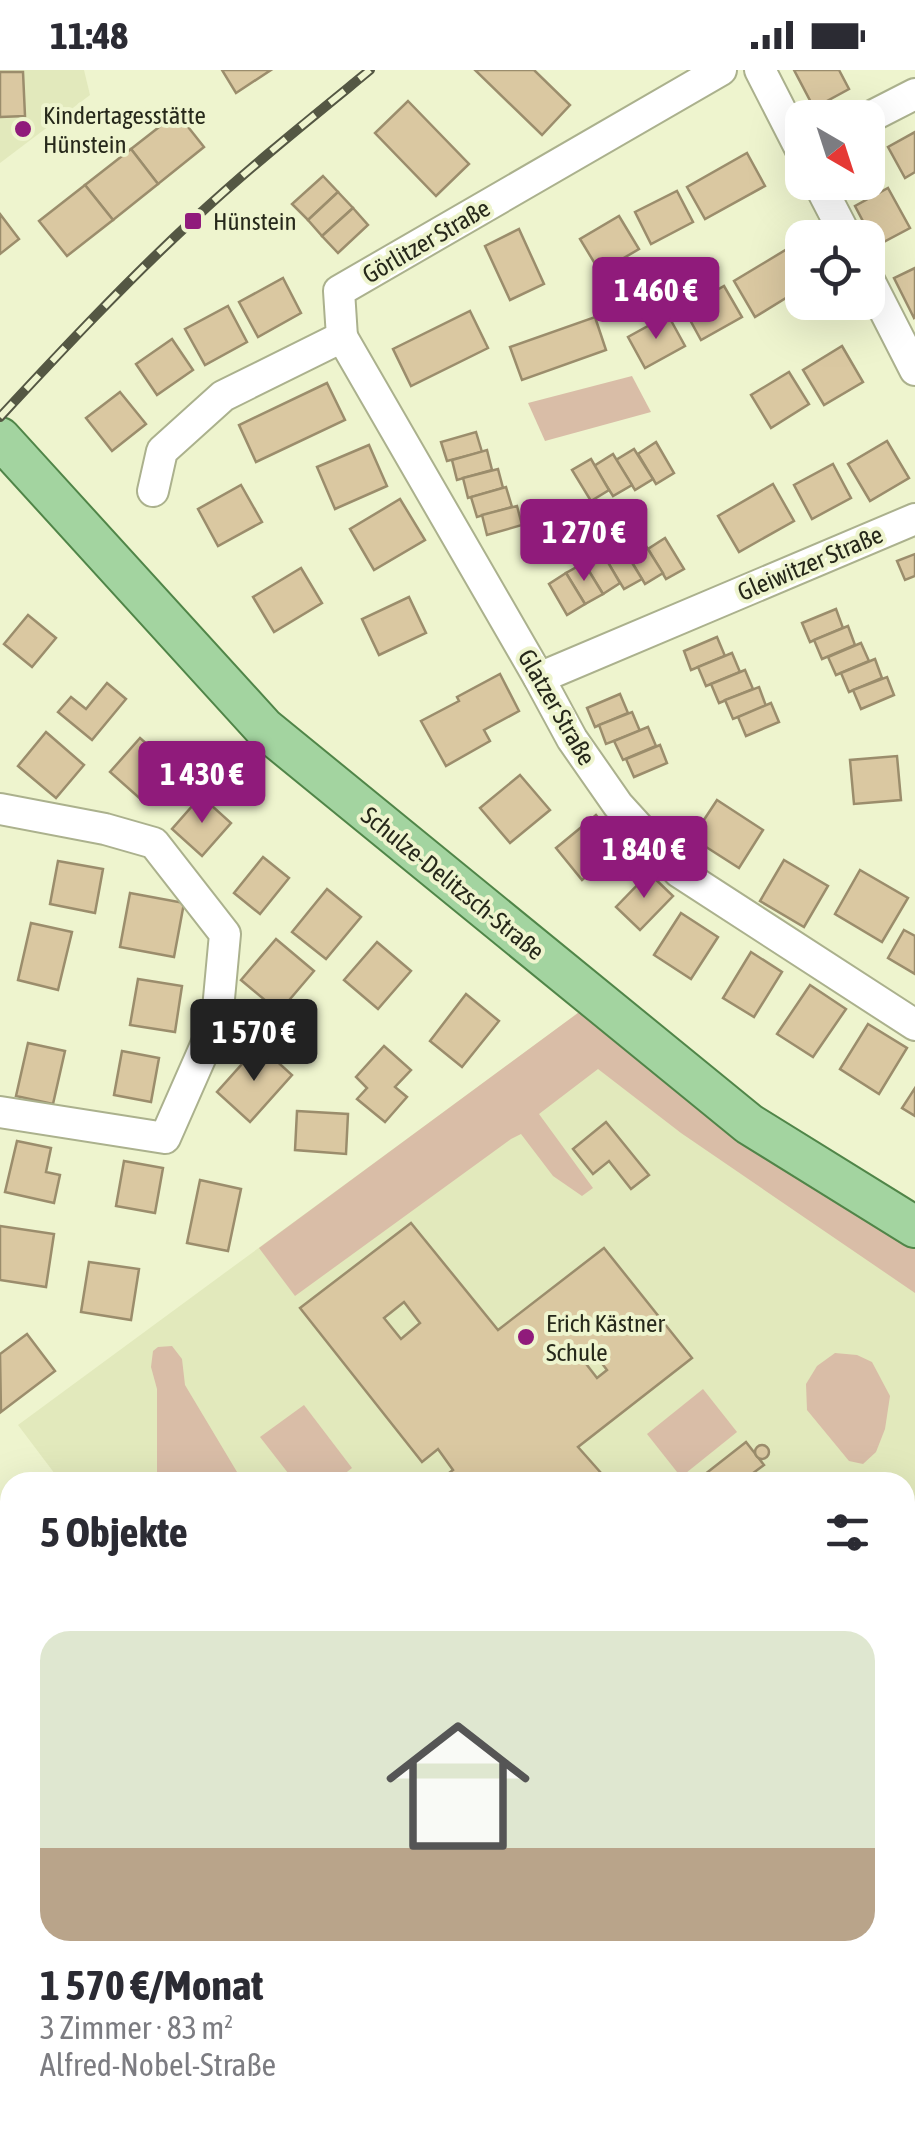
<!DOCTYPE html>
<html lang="de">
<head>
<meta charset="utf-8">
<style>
  body { margin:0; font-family:"Asap Condensed",sans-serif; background:#f7f7f7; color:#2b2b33; height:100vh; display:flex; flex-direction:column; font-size:38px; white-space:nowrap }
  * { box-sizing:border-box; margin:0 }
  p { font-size:32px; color:#7c7c81 }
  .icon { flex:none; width:55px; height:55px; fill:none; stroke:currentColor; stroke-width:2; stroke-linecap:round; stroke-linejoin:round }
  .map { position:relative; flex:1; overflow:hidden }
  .panel { position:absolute; left:0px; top:1402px; width:915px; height:672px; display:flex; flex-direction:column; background:#fff; border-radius:30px 30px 0 0; box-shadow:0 10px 40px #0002 }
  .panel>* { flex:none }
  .needle { width:65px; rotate:141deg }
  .tools { position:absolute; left:785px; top:30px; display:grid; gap:20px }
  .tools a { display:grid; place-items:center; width:100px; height:100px; border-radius:20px; background:#fff; box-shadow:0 10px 40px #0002; font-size:50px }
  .price { position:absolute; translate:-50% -85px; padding:0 22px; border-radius:10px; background:#901b7b; color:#fff; font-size:32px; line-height:65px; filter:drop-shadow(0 2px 5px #0008) }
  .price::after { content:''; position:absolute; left:50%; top:60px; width:30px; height:22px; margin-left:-15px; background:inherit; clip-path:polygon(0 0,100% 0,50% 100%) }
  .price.on { background:#222; color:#fff }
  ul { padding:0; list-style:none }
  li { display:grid; align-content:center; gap:20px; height:530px; padding:0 40px }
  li+li { border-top:2px solid #e1e1e2 }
  li span { display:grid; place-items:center; height:310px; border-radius:30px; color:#555 }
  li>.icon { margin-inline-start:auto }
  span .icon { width:180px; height:180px; fill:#fffc; stroke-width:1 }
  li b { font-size:42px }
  h2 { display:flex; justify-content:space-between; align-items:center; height:120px; padding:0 40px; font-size:42px }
  .status { display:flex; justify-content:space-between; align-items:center; height:70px; padding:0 50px; background:#fff; direction:ltr }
  .status svg { height:28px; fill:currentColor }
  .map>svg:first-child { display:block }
  .built { fill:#e2e9bc }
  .green { fill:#d9bda7 }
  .forest { fill:#d1ae92 }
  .building { fill:#dac8a1; stroke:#9b8d6c; stroke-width:2.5; fill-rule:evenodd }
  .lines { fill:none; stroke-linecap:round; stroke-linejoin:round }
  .minor-casing { stroke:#abb18d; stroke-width:34 }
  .major-casing { stroke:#508548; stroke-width:44 }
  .minor { stroke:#fff; stroke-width:30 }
  .major { stroke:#a3d4a0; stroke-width:40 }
  .rail-casing { stroke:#545743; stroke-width:10 }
  .rail { stroke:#eef4ce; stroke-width:6; stroke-dasharray:19; stroke-linecap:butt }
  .poi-dot { fill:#901b7b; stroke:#eef4ce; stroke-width:4 }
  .labels { text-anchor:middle; stroke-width:8; stroke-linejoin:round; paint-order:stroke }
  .poi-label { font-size:25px; fill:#26281a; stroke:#eef4ce; text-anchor:start }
  .street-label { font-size:25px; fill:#26281a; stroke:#eef4ce }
</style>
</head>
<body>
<div class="status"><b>11:48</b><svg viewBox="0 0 49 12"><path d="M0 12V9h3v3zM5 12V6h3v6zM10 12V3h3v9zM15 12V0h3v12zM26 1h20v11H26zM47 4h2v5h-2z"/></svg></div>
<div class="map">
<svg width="915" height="2074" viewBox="0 0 915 2074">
  <rect width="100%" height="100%" fill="#eef4ce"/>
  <g class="built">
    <polygon points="0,0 84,0 90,25 0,93"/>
    <polygon points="582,940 738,1061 915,1179 915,1479 905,1487 905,1412 61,1412 18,1355"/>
  </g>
  <g class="green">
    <polygon points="632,306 651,342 545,371 528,333"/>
    <polygon points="582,940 738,1061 915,1179 915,1223 681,1063 598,999 539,1044 593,1118 582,1126 553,1106 521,1064 511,1069 295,1226 259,1178"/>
    <polygon points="172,1276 182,1289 185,1315 243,1412 157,1412 157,1319 151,1297 153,1281 158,1277"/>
    <polygon points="835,1283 857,1285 872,1292 890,1326 885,1359 876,1382 863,1394 849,1391 807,1340 806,1314 817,1296"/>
    <polygon points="703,1319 737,1362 681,1407 647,1364"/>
    <polygon points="304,1335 352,1398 334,1412 295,1412 260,1367"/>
    <polygon points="905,1952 915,1963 915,2074 423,2074 424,2065 905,2065"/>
  </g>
  <polygon class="forest" points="915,1539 915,1602 905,1619 905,1547"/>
  <g class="building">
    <polygon points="222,0 271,0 236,23"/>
    <polygon points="475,0 534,0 570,35 542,65"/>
    <polygon points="794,0 839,0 849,19 814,38"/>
    <polygon points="0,2 23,2 25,46 0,47"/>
    <polygon points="408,31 469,94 436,126 375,63"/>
    <polygon points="177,43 204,77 158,114 131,79"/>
    <polygon points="915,62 915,102 905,108 888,77"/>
    <polygon points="131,79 158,114 113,150 85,115"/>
    <polygon points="747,83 765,116 705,149 687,117"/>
    <polygon points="323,106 338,122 308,150 292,134"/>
    <polygon points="85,115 113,150 67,186 39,151"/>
    <polygon points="888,118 910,158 876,176 855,136"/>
    <polygon points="677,121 693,152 651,174 635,142"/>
    <polygon points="338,122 353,138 322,166 308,150"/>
    <polygon points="353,138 368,155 338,183 322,166"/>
    <polygon points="0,144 19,169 0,184"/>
    <polygon points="619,146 639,179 600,202 580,169"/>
    <polygon points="519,159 544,214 510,230 485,176"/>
    <polygon points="802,170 802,218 755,247 734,211"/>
    <polygon points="915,198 915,247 914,248 894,208"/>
    <polygon points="283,208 301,243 258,267 239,232"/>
    <polygon points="724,216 742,247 701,270 684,239"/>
    <polygon points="228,236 247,272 205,295 185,259"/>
    <polygon points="470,241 488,278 411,316 393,279"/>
    <polygon points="668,245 685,276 645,298 628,267"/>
    <polygon points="595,247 606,280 522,310 510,277"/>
    <polygon points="172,269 193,300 157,325 136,294"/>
    <polygon points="842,276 863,312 824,335 803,300"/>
    <polygon points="789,302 809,334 771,358 751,325"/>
    <polygon points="327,313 345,350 256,392 239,355"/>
    <polygon points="120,322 146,354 112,381 86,348"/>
    <polygon points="476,362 482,382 447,391 441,372"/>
    <polygon points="887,371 909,408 870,431 848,394"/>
    <polygon points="656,372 674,403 656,414 638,384"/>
    <polygon points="369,375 387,416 335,439 317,397"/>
    <polygon points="634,379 653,409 635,420 616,390"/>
    <polygon points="487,380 492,400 457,410 452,390"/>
    <polygon points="613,384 632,415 613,426 594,396"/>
    <polygon points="591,389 609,420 591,431 572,400"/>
    <polygon points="833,394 851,428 812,449 794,415"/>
    <polygon points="498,399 503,418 468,428 463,408"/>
    <polygon points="773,414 794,451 739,482 718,446"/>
    <polygon points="241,415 262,452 218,476 198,439"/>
    <polygon points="506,417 512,437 477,447 471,427"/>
    <polygon points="400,429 425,470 374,500 350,459"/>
    <polygon points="517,436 522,455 487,465 482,445"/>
    <polygon points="665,468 684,499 666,509 648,479"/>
    <polygon points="644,473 663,503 645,514 627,484"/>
    <polygon points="623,478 642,509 624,519 605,488"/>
    <polygon points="602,482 620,513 603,524 584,493"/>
    <polygon points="915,484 915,506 905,510 897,491"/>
    <polygon points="584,493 603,524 585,534 566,503"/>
    <polygon points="301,498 322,533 274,562 253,527"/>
    <polygon points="566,503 585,534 567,545 549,514"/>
    <polygon points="409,527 426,563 379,585 362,549"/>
    <polygon points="836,539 843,558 810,572 802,553"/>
    <polygon points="28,545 56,568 32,597 4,574"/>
    <polygon points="848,556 855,575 822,589 814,570"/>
    <polygon points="717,567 725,586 691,600 684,581"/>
    <polygon points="861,573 869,591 836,605 828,587"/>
    <polygon points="732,583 740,602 706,616 698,597"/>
    <polygon points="875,589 882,608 849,622 841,603"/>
    <polygon points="745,600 753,619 719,633 711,614"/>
    <polygon points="500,604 519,641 484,660 490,671 446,696 421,651 459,631 457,627"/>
    <polygon points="887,607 894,625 861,639 853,620"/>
    <polygon points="107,613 126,629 92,670 58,642 71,627 86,639"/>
    <polygon points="759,617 766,636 733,649 725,630"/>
    <polygon points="620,624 628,643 595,657 587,638"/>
    <polygon points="771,633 779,652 746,666 738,647"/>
    <polygon points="632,642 640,661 606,674 599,655"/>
    <polygon points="648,657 656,676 623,690 614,671"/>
    <polygon points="46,662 84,695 56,728 18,696"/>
    <polygon points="140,668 175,699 145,733 110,702"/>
    <polygon points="660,675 667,693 634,707 626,689"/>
    <polygon points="897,686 901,730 854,734 850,690"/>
    <polygon points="520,705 550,740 510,773 480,738"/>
    <polygon points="201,726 231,753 202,786 172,759"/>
    <polygon points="717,730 763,760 739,798 692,768"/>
    <polygon points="596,745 622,777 582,810 556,778"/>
    <polygon points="263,787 289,808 260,844 234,823"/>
    <polygon points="784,790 828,816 804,857 760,831"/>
    <polygon points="58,791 103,799 95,843 50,834"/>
    <polygon points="860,800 908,828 882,872 835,844"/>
    <polygon points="649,803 673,826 640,860 616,837"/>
    <polygon points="327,819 361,847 326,889 292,862"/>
    <polygon points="130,823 184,833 174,887 120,877"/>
    <polygon points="681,843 718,867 691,909 654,885"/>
    <polygon points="31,853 72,862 58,920 18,910"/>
    <polygon points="904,860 915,866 915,904 888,888"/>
    <polygon points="276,869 314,901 279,942 241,910"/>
    <polygon points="377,872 411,901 378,939 344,910"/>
    <polygon points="751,882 782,902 754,947 723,928"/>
    <polygon points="138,909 182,916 175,962 130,955"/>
    <polygon points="810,915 846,939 813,987 777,964"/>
    <polygon points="466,924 499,951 462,997 430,971"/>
    <polygon points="868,954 907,978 879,1024 840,999"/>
    <polygon points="28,973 65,981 53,1034 16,1026"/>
    <polygon points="259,975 292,1005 250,1052 217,1022"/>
    <polygon points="384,976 411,1000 395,1017 407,1027 385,1052 357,1029 367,1018 356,1007"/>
    <polygon points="122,981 159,988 151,1032 114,1025"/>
    <polygon points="915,1018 915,1046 902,1038"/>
    <polygon points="297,1041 348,1044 346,1084 295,1080"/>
    <polygon points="606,1052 649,1105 631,1119 609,1091 593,1104 573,1079"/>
    <polygon points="17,1071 51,1078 46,1102 60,1105 54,1133 5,1122"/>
    <polygon points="124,1091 163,1098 155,1143 116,1136"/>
    <polygon points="200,1110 241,1119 228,1181 187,1173"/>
    <path d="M411 1153 498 1260 604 1178 692 1288 578 1377 609 1412H437L453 1400 438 1379 422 1392 300 1238ZM404 1232 420 1253 401 1269 384 1248ZM590 1278 607 1300 597 1308 580 1286Z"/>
    <polygon points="0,1156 54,1164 46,1217 0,1210"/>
    <polygon points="89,1192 139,1199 131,1250 81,1242"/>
    <polygon points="27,1264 55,1301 1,1342 0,1284"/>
    <polygon points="746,1372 764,1395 741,1412 695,1412"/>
    <circle cx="762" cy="1382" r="7"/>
    <polygon points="10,1617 10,1666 0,1674 0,1626"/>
    <polygon points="905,1956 915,1968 915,2074 889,2074 882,2065 905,2065"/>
    <polygon points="10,1990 10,2029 0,2038 0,1998"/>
    <polygon points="17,2065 49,2065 50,2066 39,2074 6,2074"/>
  </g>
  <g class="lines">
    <defs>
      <g id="minor">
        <polyline points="760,0 802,82"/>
        <polyline points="868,48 915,24"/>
        <polyline points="818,112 847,168"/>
        <polyline points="868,208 915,300"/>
        <polyline points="342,267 539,608 572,669 618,735 679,802 915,955"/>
        <polyline points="153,421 162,381 223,326 342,267 339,221 721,0"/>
        <polyline points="539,608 915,449"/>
        <polyline points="0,739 105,759 154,773 225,864 217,950 165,1068 0,1042"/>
        <polyline points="905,1526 915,1518"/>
        <polyline points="0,1805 10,1797"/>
        <polyline points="0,1901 10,1915"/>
        <polyline points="116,2065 122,2074"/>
        <polyline points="167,2074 181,2065"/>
      </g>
      <polyline id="major" points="0,368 264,658 749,1054 915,1157"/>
    </defs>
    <use href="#minor" class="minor-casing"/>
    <use href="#major" class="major-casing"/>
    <use href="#minor" class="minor"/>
    <use href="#major" class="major"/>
    <defs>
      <path id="rail" d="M0 347C63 279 126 212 194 149 250 97 310 49 370 0"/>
    </defs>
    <use href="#rail" class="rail-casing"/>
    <use href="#rail" class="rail"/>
  </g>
  <g class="poi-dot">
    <circle cx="23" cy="59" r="10"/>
    <rect x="183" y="141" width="20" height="20" rx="5"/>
    <circle cx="526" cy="1267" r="10"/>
  </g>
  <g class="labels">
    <g class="poi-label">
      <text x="43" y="54">Kindertagesstätte<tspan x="43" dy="29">Hünstein</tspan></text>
      <text x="213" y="160">Hünstein</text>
      <text x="546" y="1262">Erich Kästner<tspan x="546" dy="29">Schule</tspan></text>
    </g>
    <g class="street-label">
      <text transform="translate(426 171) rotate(-30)" y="9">Görlitzer Straße</text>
      <text transform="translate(810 493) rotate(-23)" y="9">Gleiwitzer Straße</text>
      <text transform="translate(557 637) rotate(60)" y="9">Glatzer Straße</text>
      <text transform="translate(453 813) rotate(39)" y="9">Schulze-Delitzsch-Straße</text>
    </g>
  </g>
</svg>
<div class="tools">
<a><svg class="needle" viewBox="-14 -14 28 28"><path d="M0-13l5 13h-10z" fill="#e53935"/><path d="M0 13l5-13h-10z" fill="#7c7c81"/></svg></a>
<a><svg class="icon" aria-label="locate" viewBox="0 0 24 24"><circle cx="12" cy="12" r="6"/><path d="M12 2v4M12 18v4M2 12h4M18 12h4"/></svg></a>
</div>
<b class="price" style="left:656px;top:272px">1 460 €</b>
<b class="price" style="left:584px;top:514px">1 270 €</b>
<b class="price" style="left:202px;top:756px">1 430 €</b>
<b class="price" style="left:644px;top:831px">1 840 €</b>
<b class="price on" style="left:254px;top:1014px">1 570 €</b>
<section class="panel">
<h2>5 Objekte<svg class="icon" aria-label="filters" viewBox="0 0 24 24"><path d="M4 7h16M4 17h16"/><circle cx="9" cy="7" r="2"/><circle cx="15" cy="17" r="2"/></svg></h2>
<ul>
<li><span style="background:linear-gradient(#dfe7d0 70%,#b9a48a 0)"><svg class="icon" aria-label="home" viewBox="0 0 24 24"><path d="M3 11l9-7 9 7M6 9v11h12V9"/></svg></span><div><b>1 570 €/Monat</b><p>3 Zimmer · 83 m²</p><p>Alfred-Nobel-Straße</p></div></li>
</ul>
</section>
</div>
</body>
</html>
